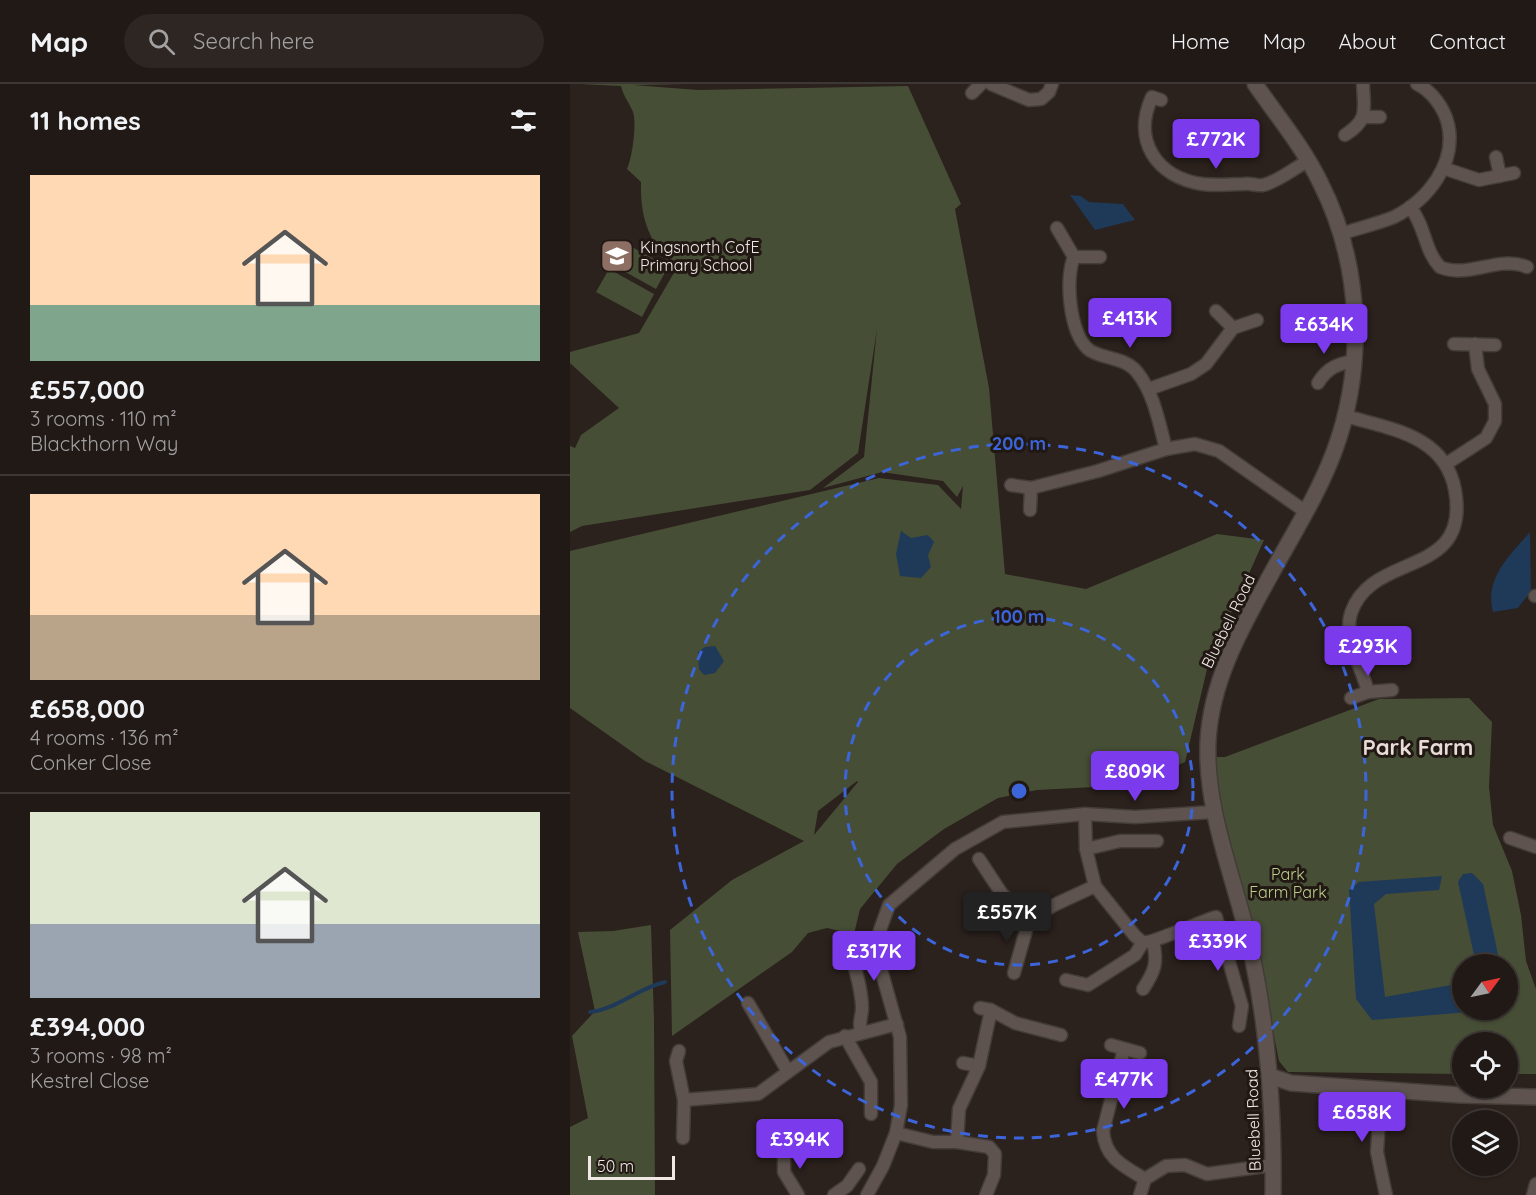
<!DOCTYPE html>
<html lang="en">
<head>
<meta charset="utf-8">
<style>
  body { margin:0; font-family:Quicksand,sans-serif; background:#2d2623; color:#f1f3f6; height:100vh; display:flex; flex-direction:column; font-size:22px; white-space:nowrap }
  * { box-sizing:border-box; margin:0 }
  p { font-size:20px; color:#a2a0a1 }
  .icon { flex:none; width:33px; height:33px; fill:none; stroke:currentColor; stroke-width:2; stroke-linecap:round; stroke-linejoin:round }
  .map { position:relative; flex:1; overflow:hidden }
  .details { display:flex; flex-direction:column; background:#201916; width:570px }
  .details>* { flex:none }
  .needle { width:39px; rotate:57deg }
  .fabs { position:absolute; left:882px; top:870px; display:grid; gap:12px }
  .fabs a { display:grid; place-items:center; width:66px; height:66px; border-radius:50%; background:#201916; box-shadow:0 2px 4px #0004,0 0 0 2px #3d3835; font-size:30px }
  .scale { position:absolute; left:18px; bottom:15px; width:87px; box-sizing:border-box; padding-left:6px; border:3px solid #efe8e5; border-top:0; font-size:16px; line-height:21px; white-space:nowrap; color:#efe8e5; -webkit-text-stroke:4px #211814; paint-order:stroke }
  .price { position:absolute; translate:-50% -51px; padding:0 14px; border-radius:6px; background:#7c3aed; color:#fff; font-size:20px; line-height:39px; filter:drop-shadow(0 2px 3px #0008) }
  .price::after { content:''; position:absolute; left:50%; top:36px; width:18px; height:14px; margin-left:-9px; background:inherit; clip-path:polygon(0 0,100% 0,50% 100%) }
  .price.active { background:#222; color:#fff }
  ul { padding:0; list-style:none }
  li { display:grid; align-content:center; gap:12px; height:318px; padding:0 30px }
  li+li { border-top:2px solid #3d3835 }
  li span { display:grid; place-items:center; height:186px; border-radius:0px; color:#555 }
  li>.icon { margin-inline-start:auto }
  span .icon { width:108px; height:108px; fill:#fffc; stroke-width:1 }
  li b { font-size:26px }
  h2 { display:flex; justify-content:space-between; align-items:center; height:72px; padding:0 30px; font-size:26px }
  header { display:flex; align-items:center; gap:36px; box-sizing:border-box; height:84px; padding:0 30px; background:#201916; border-bottom:2px solid #3d3835 }
  header strong { font-size:28px }
  nav { display:flex; gap:33px; margin-inline-start:auto; font-size:21px }
  .search { width:420px; height:54px; background:#2d2623; display:flex; align-items:center; gap:15px; box-sizing:border-box; padding:0 21px; border-radius:33px; color:#a2a0a1; font-size:22px }
  main { display:flex; flex:1; min-height:0 }
  .map>svg:first-child { display:block }
  .green { fill:#474e36; fill-rule:evenodd }
  .water { fill:#1f3958 }
  .lines { fill:none; stroke-linecap:round; stroke-linejoin:round }
  .stream { stroke:#1f3958; stroke-width:4 }
  .minor-casing { stroke:#433c38; stroke-width:15 }
  .tertiary-casing { stroke:#433c38; stroke-width:18 }
  .minor { stroke:#5e534f; stroke-width:12 }
  .tertiary { stroke:#5e534f; stroke-width:15 }
  .ring { fill:none; stroke:#3c65da; stroke-width:3; stroke-dasharray:10 8 }
  .labels { text-anchor:middle; stroke-width:6; stroke-linejoin:round; paint-order:stroke }
  .poi-label { font-size:16px; fill:#efe8e5; stroke:#211814; text-anchor:start }
  .street-label { font-size:16px; fill:#efe8e5; stroke:#211814 }
  .park-label { font-size:16px; fill:#bacf8a; stroke:#211814 }
  .district-label { font-size:22px; font-weight:bold; fill:#e9dcd6; stroke:#211814 }
  .centre { fill:#3c65da; stroke:#211814; stroke-width:3 }
  .ring-label { font-size:18px; text-anchor:middle; font-weight:bold; fill:#3c65da; stroke:#211814; stroke-width:6; stroke-linejoin:round; paint-order:stroke }
</style>
</head>
<body>
<header>
<strong>Map</strong>
<div class="search"><svg class="icon" aria-label="search" viewBox="0 0 24 24"><circle cx="10" cy="10" r="6"/><path d="M15 15l6 6"/></svg>Search here</div>
<nav><a>Home</a><a>Map</a><a>About</a><a>Contact</a></nav>
</header>
<main>
<section class="details">
<h2>11 homes<svg class="icon" aria-label="filters" viewBox="0 0 24 24"><path d="M4 7h16M4 17h16"/><circle cx="9" cy="7" r="2"/><circle cx="15" cy="17" r="2"/></svg></h2>
<ul>
<li><span style="background:linear-gradient(#ffd9b3 70%,#7fa58c 0)"><svg class="icon" aria-label="home" viewBox="0 0 24 24"><path d="M3 11l9-7 9 7M6 9v11h12V9"/></svg></span><div><b>£557,000</b><p>3 rooms · 110 m²</p><p>Blackthorn Way</p></div></li>
<li><span style="background:linear-gradient(#ffd9b3 65%,#b9a48a 0)"><svg class="icon" aria-label="home" viewBox="0 0 24 24"><path d="M3 11l9-7 9 7M6 9v11h12V9"/></svg></span><div><b>£658,000</b><p>4 rooms · 136 m²</p><p>Conker Close</p></div></li>
<li><span style="background:linear-gradient(#dfe7d0 60%,#9aa5b1 0)"><svg class="icon" aria-label="home" viewBox="0 0 24 24"><path d="M3 11l9-7 9 7M6 9v11h12V9"/></svg></span><div><b>£394,000</b><p>3 rooms · 98 m²</p><p>Kestrel Close</p></div></li>
</ul>
</section>
<div class="map">
<svg width="966" height="1111" viewBox="0 0 966 1111">
  <rect width="100%" height="100%" fill="#2b211d"/>
  <g class="green">
    <path d="M10 0H118L63 1 128 6 338 2 391 120 385 125 419 304 435 490 516 505 647 450 694 456 638 581 615 678 563 701 467 706 428 714 374 745 327 780 290 825 284 850 257 844 238 849 222 868 102 952 100 846 162 796 234 757 75 677 0 624V467L309 394 368 401 391 425 393 402 387 413 373 397 312 388 253 404 294 373 307 245 288 369 240 406 12 442 0 448V362L5 364 11 351 49 324 0 279V268L69 249 105 187C80 157 70 137 71 98L57 85C62 74 67 40 63 28 59 18 54 14 51 2ZM287 697 288 698 244 751 248 727Z"/>
    <polygon points="53,158 98,183 86,205 41,180"/>
    <polygon points="39,185 84,210 72,233 26,208"/>
    <path d="M899 614 922 638 919 703 923 741 942 787 951 831 956 877 966 905V990H938V958H892V990L718 988 709 977 684 850 651 735 644 673H655L809 615ZM892 880H938V926H892Z"/>
    <polygon points="81,841 84,937 85,1111 0,1111 0,1043 18,1034 2,952 25,927 8,848 43,847"/>
  </g>
  <g class="water">
    <polygon points="500,111 511,112 519,118 553,120 565,136 525,146"/>
    <polygon points="331,447 341,454 358,451 364,458 358,471 361,483 351,494 330,492 326,470"/>
    <path d="M960 448 961 507 948 524 923 528C914 495 939 472 960 448Z"/>
    <polygon points="145,562 154,577 145,589 134,591 129,585 128,568 135,563"/>
    <polygon points="902,789 913,800 930,880 906,880 888,798 893,790"/>
    <polygon points="872,792 869,806 816,810 804,820 815,913 892,899 892,926 924,926 802,936 786,915 779,806 789,798"/>
  </g>
  <g class="lines">
    <path class="stream" d="M20 928C47 925 68 904 95 898"/>
    <defs>
      <g id="minor">
        <polyline points="421,0 459,16 471,15 479,8 482,0"/>
        <polyline points="402,9 411,0"/>
        <path d="M591 16 582 13C562 56 586 93 632 100 647 102 660 100 674 100 680 99 687 102 693 101 708 98 724 84 738 77"/>
        <polyline points="794,33 810,33"/>
        <path d="M775 51C799 36 794 26 793 0"/>
        <polyline points="926,73 930,92"/>
        <polyline points="873,84 909,96 944,89"/>
        <path d="M840 123C856 143 854 166 870 183 897 195 929 171 957 183"/>
        <polyline points="487,144 504,173 530,173"/>
        <path d="M771 150C788 144 807 140 824 133 858 116 887 79 878 40 874 24 862 7 847 0"/>
        <path d="M504 173C495 194 499 247 518 265 529 275 554 272 567 288 584 309 589 339 596 365"/>
        <polyline points="646,227 663,244"/>
        <polyline points="884,260 925,261"/>
        <path d="M748 299C757 284 767 280 784 277"/>
        <polyline points="579,305 621,290 636,280 663,244 687,236"/>
        <path d="M776 332C820 345 875 351 885 406 901 496 802 466 781 529 773 555 792 583 798 608"/>
        <polyline points="876,380 916,354 925,337 925,320 908,285 905,260"/>
        <polyline points="441,401 461,404 528,387 596,365 625,360 649,367 736,428"/>
        <polyline points="460,426 461,404"/>
        <polyline points="965,512 966,512"/>
        <polyline points="781,614 798,608 822,606"/>
        <path d="M515 730 516 765 525 802 565 852C568 854 570 857 573 858 580 860 633 837 646 833L672 922 669 942"/>
        <polyline points="940,754 966,763"/>
        <polyline points="516,765 550,757 587,757"/>
        <polyline points="409,775 432,810 459,836 484,821 525,802"/>
        <path d="M277 857C283 878 291 900 292 922 293 932 287 938 292 949"/>
        <polyline points="444,889 459,836"/>
        <polyline points="496,896 518,901 565,871 573,858"/>
        <path d="M573 905C585 887 588 878 583 858"/>
        <polyline points="178,919 217,986"/>
        <polyline points="410,924 421,926 445,939 491,951"/>
        <polyline points="275,952 301,998 301,1030"/>
        <polyline points="541,961 570,969"/>
        <path d="M554 965 533 1047C535 1074 553 1082 575 1095"/>
        <polyline points="109,967 106,977 114,1016 113,1054"/>
        <polyline points="393,979 409,982"/>
        <polyline points="811,1004 807,1068 816,1111"/>
        <polyline points="114,1016 188,1010 259,958 327,940"/>
        <polyline points="326,1049 363,1058 387,1058 419,1063 425,1070 424,1091 416,1111"/>
        <polyline points="387,1058 389,1025 409,982 421,926"/>
        <polyline points="214,1064 214,1088 228,1111"/>
        <polyline points="264,1111 277,1102 289,1085"/>
        <polyline points="297,1111 313,1082 326,1049 331,1021 330,953 310,882 308,863 310,846 319,821 385,765 433,738 515,730 565,733 643,728"/>
        <polyline points="570,1111 575,1095 596,1082 615,1081 637,1090 703,1081"/>
        <polyline points="963,1111 966,1100"/>
      </g>
      <g id="tertiary">
        <path d="M685 0C707 32 733 63 750 98 792 180 796 282 764 368 749 408 726 445 705 483 675 538 641 593 638 658 635 733 669 803 683 876 699 954 704 1032 703 1111"/>
        <polyline points="700,992 721,999 890,1011 966,1013"/>
      </g>
    </defs>
    <use href="#minor" class="minor-casing"/>
    <use href="#tertiary" class="tertiary-casing"/>
    <use href="#minor" class="minor"/>
    <use href="#tertiary" class="tertiary"/>
  </g>
  <g class="ring">
    <circle cx="449" cy="707" r="174"/>
    <circle cx="449" cy="707" r="347"/>
  </g>
  <defs>
    <symbol id="school-square" viewBox="-11 -11 22 22"><rect x="-9" y="-9" width="18" height="18" rx="4" fill="#8d6e63" stroke="#211814"/><path d="M0-5L7-2L0 1L-7-2ZM-4 1L0 2.5L4 1V4Q0 6-4 4Z" fill="#fff"/></symbol>
  </defs>
  <g fill-rule="evenodd">
    <use href="#school-square" x="28" y="153" width="38" height="38"/>
  </g>
  <g class="labels">
    <g class="poi-label">
      <text x="70" y="169">Kingsnorth CofE<tspan x="70" dy="18">Primary School</tspan></text>
    </g>
    <g class="street-label">
      <text transform="translate(658 537) rotate(-64)" y="6">Bluebell Road</text>
      <text transform="translate(683 1036) rotate(-92)" y="6">Bluebell Road</text>
    </g>
    <g class="park-label">
      <text x="718" y="796">Park<tspan x="718" dy="18">Farm Park</tspan></text>
    </g>
    <g class="district-label">
      <text x="848" y="671">Park Farm</text>
    </g>
  </g>
  <circle cx="449" cy="707" r="9" class="centre"/>
  <g class="ring-label">
    <text x="449" y="366">200 m</text>
    <text x="449" y="539">100 m</text>
  </g>
</svg>
<div class="fabs">
<a><svg class="needle" viewBox="-14 -14 28 28"><path d="M0-13l5 13h-10z" fill="#e53935"/><path d="M0 13l5-13h-10z" fill="#a2a0a1"/></svg></a>
<a><svg class="icon" aria-label="locate" viewBox="0 0 24 24"><circle cx="12" cy="12" r="6"/><path d="M12 2v4M12 18v4M2 12h4M18 12h4"/></svg></a>
<a><svg class="icon" aria-label="layers" viewBox="0 0 24 24"><path d="M12 4l9 5-9 5-9-5zM3 14l9 5 9-5"/></svg></a>
</div>
<div class="scale">50 m</div>
<b class="price" style="left:646px;top:86px">£772K</b>
<b class="price" style="left:560px;top:265px">£413K</b>
<b class="price" style="left:754px;top:271px">£634K</b>
<b class="price" style="left:798px;top:593px">£293K</b>
<b class="price" style="left:565px;top:718px">£809K</b>
<b class="price active" style="left:437px;top:859px">£557K</b>
<b class="price" style="left:648px;top:888px">£339K</b>
<b class="price" style="left:304px;top:898px">£317K</b>
<b class="price" style="left:554px;top:1026px">£477K</b>
<b class="price" style="left:792px;top:1059px">£658K</b>
<b class="price" style="left:230px;top:1086px">£394K</b>
</div>
</main>
</body>
</html>
